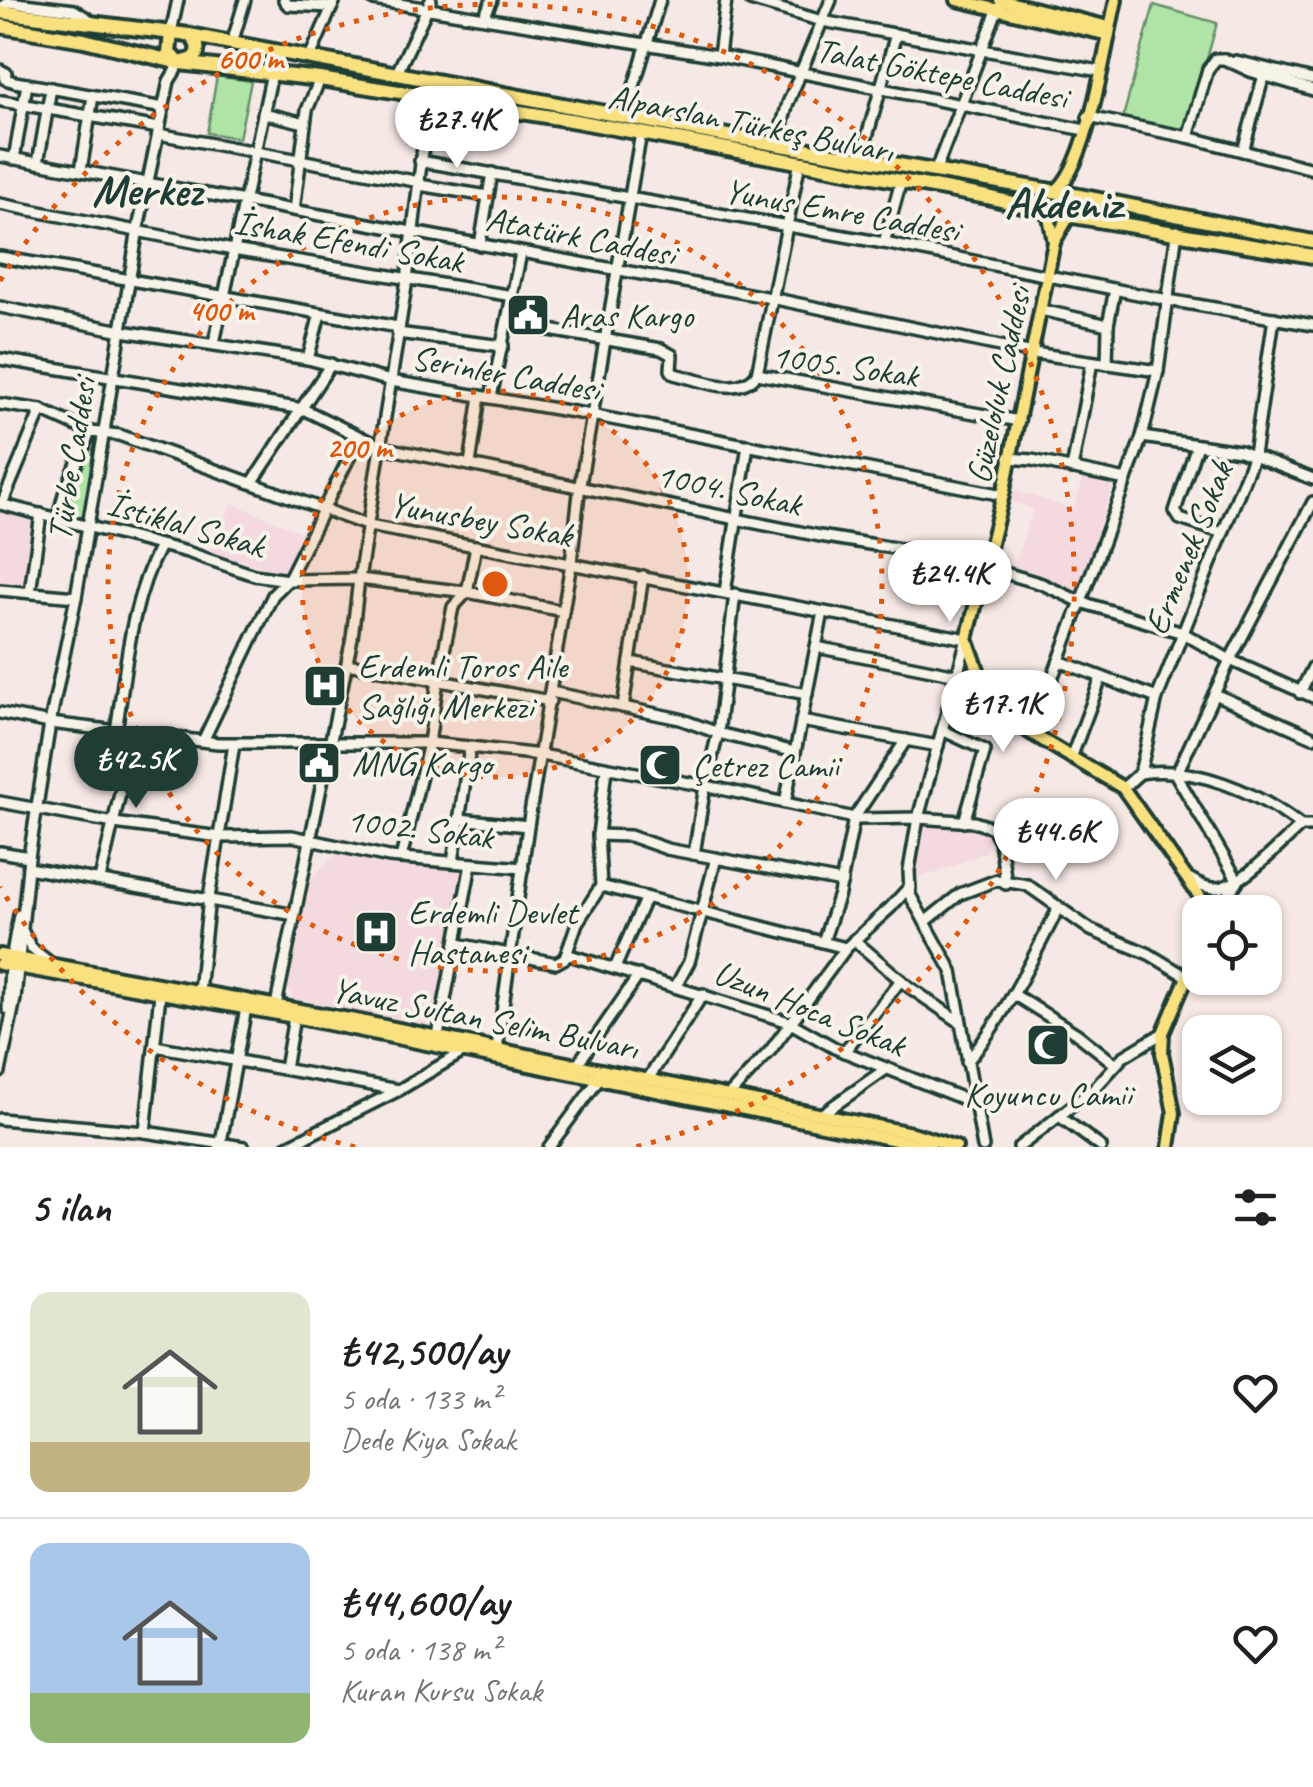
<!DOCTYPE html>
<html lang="tr">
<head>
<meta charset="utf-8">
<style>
  body { margin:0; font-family:Caveat,sans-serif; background:#f2f2f2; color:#202124; height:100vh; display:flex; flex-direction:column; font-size:38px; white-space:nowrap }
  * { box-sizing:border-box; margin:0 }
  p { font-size:32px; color:#757577 }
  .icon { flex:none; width:55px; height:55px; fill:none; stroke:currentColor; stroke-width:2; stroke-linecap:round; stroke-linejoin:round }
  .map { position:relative; height:1147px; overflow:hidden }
  .drawer { display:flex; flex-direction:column; background:#fff; flex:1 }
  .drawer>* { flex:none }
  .buttons { position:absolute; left:1182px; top:895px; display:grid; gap:20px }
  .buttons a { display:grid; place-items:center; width:100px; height:100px; border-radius:20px; background:#fff; box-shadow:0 2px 8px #0004; font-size:50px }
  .price { position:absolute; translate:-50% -85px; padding:0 22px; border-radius:35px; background:#fff; color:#222; font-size:32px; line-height:65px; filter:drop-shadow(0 2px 5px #0008) }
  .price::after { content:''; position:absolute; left:50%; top:60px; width:30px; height:22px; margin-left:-15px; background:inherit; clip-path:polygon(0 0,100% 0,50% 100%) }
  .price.active { background:#1f3d34; color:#fff }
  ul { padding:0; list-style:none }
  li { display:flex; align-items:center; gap:30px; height:250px; padding:0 30px }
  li+li { border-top:2px solid #e0e0e0 }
  li span { display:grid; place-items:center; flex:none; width:280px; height:200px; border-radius:20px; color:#555 }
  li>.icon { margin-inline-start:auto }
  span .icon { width:120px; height:120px; fill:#fffc; stroke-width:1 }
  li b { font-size:42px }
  h2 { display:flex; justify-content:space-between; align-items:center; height:120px; padding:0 30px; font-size:42px }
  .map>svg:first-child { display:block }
  .built { fill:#f4dadf }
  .green { fill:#afe4a6; stroke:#67906d; stroke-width:2.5 }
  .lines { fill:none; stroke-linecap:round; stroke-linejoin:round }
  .minor-casing { stroke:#1f3d34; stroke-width:16 }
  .major-casing { stroke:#1f3d34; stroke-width:18 }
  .highway-casing { stroke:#1f3d34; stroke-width:20 }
  .minor { stroke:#f7f3e8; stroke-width:9 }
  .major { stroke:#fae180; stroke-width:10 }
  .highway { stroke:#fae180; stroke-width:12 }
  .ring { fill:none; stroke:#de580e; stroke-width:5; stroke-dasharray:5 10 }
  .labels { text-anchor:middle; stroke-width:8; stroke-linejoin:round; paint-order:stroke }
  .street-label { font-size:35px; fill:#1f3d34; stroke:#f7f3e8 }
  .poi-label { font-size:35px; fill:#1f3d34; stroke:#f7f3e8; text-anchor:start }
  .district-label { font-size:45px; font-weight:bold; fill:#1f3d34; stroke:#f7f3e8 }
  .centre { fill:#de580e; stroke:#f7f3e8; stroke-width:5 }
  .ring-label { font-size:30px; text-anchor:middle; font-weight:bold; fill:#de580e; stroke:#f7f3e8; stroke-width:8; stroke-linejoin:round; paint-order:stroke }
</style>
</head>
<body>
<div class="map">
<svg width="1313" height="1147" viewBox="0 0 1313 1147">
  <rect width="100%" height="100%" fill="#f6e8e4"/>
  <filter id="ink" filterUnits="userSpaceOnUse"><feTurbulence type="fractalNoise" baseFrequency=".01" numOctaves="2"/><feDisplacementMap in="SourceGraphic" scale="20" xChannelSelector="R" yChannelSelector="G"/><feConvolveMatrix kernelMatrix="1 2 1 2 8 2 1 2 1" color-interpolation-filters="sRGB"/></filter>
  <g filter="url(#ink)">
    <g class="built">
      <polygon points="1084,478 1112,487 1077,593 1072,595 1011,575 1033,509 1006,500 1010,489 1073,509"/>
      <polygon points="232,503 301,532 287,572 282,573 210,552"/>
      <polygon points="0,512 32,519 36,523 25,586 0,585"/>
      <polygon points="920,825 969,826 989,831 986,852 934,874 914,877"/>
      <polygon points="338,852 462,870 465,874 436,1016 424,1025 293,998 286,984 311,879"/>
    </g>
    <g class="green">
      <polygon points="1154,5 1217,23 1186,134 1123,117"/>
      <polygon points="217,76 251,81 239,138 207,133"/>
      <polygon points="86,448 95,450 84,514 79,518 62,514"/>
    </g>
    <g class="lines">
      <defs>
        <g id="minor">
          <polyline points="284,0 288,5 332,7"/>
          <polyline points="374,0 719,56 1085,130"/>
          <polyline points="750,0 822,21 1100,71"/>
          <polyline points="0,9 8,2 74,10 90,20"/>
          <polyline points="484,17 492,0"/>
          <polyline points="171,32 178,0"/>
          <polyline points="232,43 245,0"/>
          <polyline points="719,56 726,0"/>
          <polyline points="310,57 335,0"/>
          <polyline points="1224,59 1250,71 1313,90"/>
          <polyline points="1236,61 1313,80"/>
          <polyline points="0,70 6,73 5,79 15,82 164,108"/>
          <polyline points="397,73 431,0"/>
          <polyline points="2,101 159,128"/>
          <polyline points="263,113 305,123"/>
          <polyline points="625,116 660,0"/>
          <polyline points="1088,117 1188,137 1313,169"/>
          <polyline points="158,134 420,182"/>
          <polyline points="1188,137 1208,69 1216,59 1224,59"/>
          <polyline points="777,143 788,103 831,0"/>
          <polyline points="1243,151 1264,75"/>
          <polyline points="0,156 771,298 1033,353 1158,371"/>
          <polyline points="861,158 896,34"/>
          <polyline points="14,159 27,84"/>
          <polyline points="420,161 884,243 1168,300 1313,325"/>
          <polyline points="38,163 51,88"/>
          <polyline points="81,170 93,96"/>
          <polyline points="935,172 998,8"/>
          <polyline points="419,185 488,196"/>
          <polyline points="0,204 233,250 513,296"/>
          <polyline points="294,210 307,110 320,79"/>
          <polyline points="884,243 901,181"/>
          <polyline points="480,245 492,173"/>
          <polyline points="0,257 398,327"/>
          <polyline points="0,307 122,331 308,359 391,381 591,415 1003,495"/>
          <polyline points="1041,310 1108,325"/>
          <path d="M508 323 661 349 672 355 671 370 674 374C701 380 738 398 757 374L1019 421"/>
          <polyline points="397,333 503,346"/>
          <polyline points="214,343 272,73"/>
          <polyline points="0,359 303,409 381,447 820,536 986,563"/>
          <polyline points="308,359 320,314"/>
          <polyline points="1107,364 1108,325 1115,289"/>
          <polyline points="757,374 800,162"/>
          <polyline points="491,397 521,253"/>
          <polyline points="0,404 41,410 90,432 119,435 369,526 967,639 918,818 909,870 910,895 952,971 983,1147"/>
          <polyline points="1142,437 1240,451 1313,479"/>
          <polyline points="1197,445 1175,511 1180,519 1223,533"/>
          <polyline points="1009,458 1032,460 1126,480"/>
          <polyline points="470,464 480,396"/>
          <polyline points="1072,469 1092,362"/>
          <polyline points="252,483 331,364"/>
          <polyline points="0,504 187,552 254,575 288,580 359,579 467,592 563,611"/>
          <polyline points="2,504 41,410"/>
          <polyline points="58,518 64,494 90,432"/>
          <polyline points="985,567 1042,584 1081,602 1183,633 1230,660 1313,697"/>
          <polyline points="0,590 76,597"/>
          <polyline points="30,592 41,514"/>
          <polyline points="725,592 748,445"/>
          <polyline points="816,647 957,675"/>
          <polyline points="1059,661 1157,698"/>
          <polyline points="630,662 807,694"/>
          <polyline points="347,664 550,701"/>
          <polyline points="551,692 680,719 718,733 795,752"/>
          <polyline points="1300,693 1313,667"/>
          <polyline points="1214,694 1313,737"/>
          <polyline points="623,707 643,576"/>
          <polyline points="0,713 50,723 218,743 429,743 470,747 541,755 721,789 859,819 918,818 974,822 993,828 1000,841 1006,884"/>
          <polyline points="801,721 938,746"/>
          <polyline points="942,730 985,750 964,822"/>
          <path d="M116 731C126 669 130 602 160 546"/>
          <polyline points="1029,732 1055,671 1142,437 1158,371 1177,231"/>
          <polyline points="203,741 273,595 288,580 359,438"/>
          <polyline points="1071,758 1101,678"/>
          <path d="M1140 773C1194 765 1258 792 1301 826"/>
          <polyline points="1123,788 1140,773 1157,698 1254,455 1274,318"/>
          <polyline points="0,802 114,823 220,837 292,836 389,857 523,868"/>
          <polyline points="785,803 823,612"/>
          <polyline points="459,819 528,826"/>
          <polyline points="598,835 630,836 667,849 842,882"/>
          <polyline points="0,852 29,857"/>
          <polyline points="694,854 705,786 718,733 735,594"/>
          <polyline points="401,858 429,743 438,680 453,607 467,592 476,546"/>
          <polyline points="453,862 470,747"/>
          <polyline points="28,868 295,915"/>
          <path d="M1185 876C1194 881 1205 889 1216 888 1242 887 1281 843 1301 826H1313"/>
          <polyline points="100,879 134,734"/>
          <polyline points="601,886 846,948"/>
          <polyline points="1216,912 1238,881 1176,775 1230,660 1313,502"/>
          <polyline points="925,922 960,894 997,880 1027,885 1091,930 1149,954 1187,977"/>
          <polyline points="23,932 31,948 52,964"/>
          <polyline points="854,940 909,987 960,1022"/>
          <polyline points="823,942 839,894 854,818 906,740"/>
          <polyline points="458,944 556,963 565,958 577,923 601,886 598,835 606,769"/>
          <polyline points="566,954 789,1022 835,1048 974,1103"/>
          <polyline points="615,968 646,897"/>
          <polyline points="676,986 689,962 716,858"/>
          <polyline points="199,991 209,898 234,744"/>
          <polyline points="1013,994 1077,1034 1115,1064"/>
          <polyline points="8,1009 10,965 19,915"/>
          <polyline points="275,1010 352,638 359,579 407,280 429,97"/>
          <polyline points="438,1036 471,864"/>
          <polyline points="155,1046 399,1090"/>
          <polyline points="497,1049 528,826 571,563 580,485 641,133"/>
          <polyline points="844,1052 901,980"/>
          <path d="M967 1062C1005 1016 1031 962 1058 909"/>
          <polyline points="577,1065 639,975"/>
          <polyline points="285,1069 294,1017"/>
          <polyline points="0,1072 15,999 29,857 50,723 76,597 138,229 169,81 180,63"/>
          <polyline points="648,1079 703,994"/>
          <polyline points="729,1095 770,1051 846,948 891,907 910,886"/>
          <polyline points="822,1114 886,1069"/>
          <polyline points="1059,1116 1101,1147"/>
          <polyline points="0,1119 145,1132 244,1147"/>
          <polyline points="145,1132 160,994"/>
          <polyline points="220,1147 246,1008"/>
          <polyline points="286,1147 399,1090 463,1052"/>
          <polyline points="549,1147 600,1078"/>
          <polyline points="1019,1147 1094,1089 1123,1057 1163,1033"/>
        </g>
        <g id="major">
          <polyline points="957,0 1109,35"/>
          <polyline points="1000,0 1109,27"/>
          <path d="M1054 192C1088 170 1106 42 1116 0"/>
          <polyline points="1048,211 1054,242 1069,216"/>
          <polyline points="1054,242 1003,495 967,639 983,684 994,704 1029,732 1123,788 1205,904 1208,912"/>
          <polyline points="0,955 355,1020 916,1134 956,1147"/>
          <polyline points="0,964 294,1017 930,1147"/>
          <polyline points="1169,1147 1174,1113 1162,1053 1163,1033 1200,947"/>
        </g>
        <g id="highway">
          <polyline points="0,12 189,35 728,136 1064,193 1313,242"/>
          <polyline points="0,26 84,40 180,63 320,79 576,121 987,197 1061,214 1313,256"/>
          <path d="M171 32 169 54 180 63 194 59C200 50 198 41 189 35"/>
        </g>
      </defs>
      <use href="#minor" class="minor-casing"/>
      <use href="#major" class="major-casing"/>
      <use href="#highway" class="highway-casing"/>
      <use href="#minor" class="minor"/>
      <use href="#major" class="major"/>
      <use href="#highway" class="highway"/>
    </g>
  </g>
  <circle cx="495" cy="584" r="193" fill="#de580e" fill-opacity=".12"/>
  <g class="ring">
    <circle cx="495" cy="584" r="193"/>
    <circle cx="495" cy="584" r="387"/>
    <path d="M355 1147A580 580 0 0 1 0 887M0 281A580 580 0 1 1 635 1147"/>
  </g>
  <defs>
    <symbol id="civic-square" viewBox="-11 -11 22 22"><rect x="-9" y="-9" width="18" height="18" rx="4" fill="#1f3d34" stroke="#f7f3e8"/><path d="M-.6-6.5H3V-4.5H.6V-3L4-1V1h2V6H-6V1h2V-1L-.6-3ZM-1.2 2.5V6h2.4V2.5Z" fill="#fff"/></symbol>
    <symbol id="hospital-square" viewBox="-11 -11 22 22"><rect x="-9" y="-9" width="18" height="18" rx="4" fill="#1f3d34" stroke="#f7f3e8"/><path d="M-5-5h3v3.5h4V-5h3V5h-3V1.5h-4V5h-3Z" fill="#fff"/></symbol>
    <symbol id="mosque-square" viewBox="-11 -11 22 22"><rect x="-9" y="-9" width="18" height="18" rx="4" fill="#1f3d34" stroke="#f7f3e8"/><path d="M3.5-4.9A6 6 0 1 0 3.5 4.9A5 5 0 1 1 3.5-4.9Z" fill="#fff"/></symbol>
  </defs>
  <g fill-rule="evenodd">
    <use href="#civic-square" x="503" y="290" width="50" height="50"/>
    <use href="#hospital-square" x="300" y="661" width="50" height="50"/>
    <use href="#civic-square" x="294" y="738" width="50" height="50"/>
    <use href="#mosque-square" x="635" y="740" width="50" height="50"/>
    <use href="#hospital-square" x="351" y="907" width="50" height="50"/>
    <use href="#mosque-square" x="1023" y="1020" width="50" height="50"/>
  </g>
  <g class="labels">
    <g class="street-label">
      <text transform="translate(942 73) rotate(11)" y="12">Talat Göktepe Caddesi</text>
      <text transform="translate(751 123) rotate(11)" y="12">Alparslan Türkeş Bulvarı</text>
      <text transform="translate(842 210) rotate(10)" y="12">Yunus Emre Caddesi</text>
      <text transform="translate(581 236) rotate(11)" y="12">Atatürk Caddesi</text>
      <text transform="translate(349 241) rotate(10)" y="12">İshak Efendi Sokak</text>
      <text transform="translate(845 365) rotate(8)" y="12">1005. Sokak</text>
      <text transform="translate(506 373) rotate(10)" y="12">Serinler Caddesi</text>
      <text transform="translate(998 385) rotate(-78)" y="12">Güzeloluk Caddesi</text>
      <text transform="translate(71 459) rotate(-81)" y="12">Türbe Caddesi</text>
      <text transform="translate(729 489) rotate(12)" y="12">1004. Sokak</text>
      <text transform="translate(481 519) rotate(10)" y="12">Yunusbey Sokak</text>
      <text transform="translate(186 524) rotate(16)" y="12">İstiklal Sokak</text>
      <text transform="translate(1188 548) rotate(-68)" y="12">Ermenek Sokak</text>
      <text transform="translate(420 828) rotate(7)" y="12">1002. Sokak</text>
      <text transform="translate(810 1008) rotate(22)" y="12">Uzun Hoca Sokak</text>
      <text transform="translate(485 1018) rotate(11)" y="12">Yavuz Sultan Selim Bulvarı</text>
    </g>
    <g class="poi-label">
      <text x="560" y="327">Aras Kargo</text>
      <text x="358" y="678">Erdemli Toros Aile<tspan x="358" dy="40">Sağlığı Merkezi</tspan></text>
      <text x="352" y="775">MNG Kargo</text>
      <text x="692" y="777">Çetrez Camii</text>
      <text x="408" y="924">Erdemli Devlet<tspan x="408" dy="40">Hastanesi</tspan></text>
      <text x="1048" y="1106" text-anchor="middle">Koyuncu Camii</text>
    </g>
    <g class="district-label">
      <text x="147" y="205">Merkez</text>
      <text x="1063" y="218">Akdeniz</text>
    </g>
  </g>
  <circle cx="495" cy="584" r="15" class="centre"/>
  <g class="ring-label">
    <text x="250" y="69">600 m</text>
    <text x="221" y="321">400 m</text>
    <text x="359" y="458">200 m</text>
  </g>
</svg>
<div class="buttons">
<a><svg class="icon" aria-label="locate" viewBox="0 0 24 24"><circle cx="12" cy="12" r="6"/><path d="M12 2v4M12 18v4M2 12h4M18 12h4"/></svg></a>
<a><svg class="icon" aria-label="layers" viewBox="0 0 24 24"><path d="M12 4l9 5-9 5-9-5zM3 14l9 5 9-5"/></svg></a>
</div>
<b class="price" style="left:457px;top:171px">₺27.4K</b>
<b class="price" style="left:950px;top:625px">₺24.4K</b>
<b class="price" style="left:1003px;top:755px">₺17.1K</b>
<b class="price active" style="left:136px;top:811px">₺42.5K</b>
<b class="price" style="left:1056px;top:883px">₺44.6K</b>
</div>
<section class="drawer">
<h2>5 ilan<svg class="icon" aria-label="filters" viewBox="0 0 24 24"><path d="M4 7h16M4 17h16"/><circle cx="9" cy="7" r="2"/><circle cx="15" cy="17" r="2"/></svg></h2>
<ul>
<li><span style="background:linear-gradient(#dfe7d0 75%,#c2b280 0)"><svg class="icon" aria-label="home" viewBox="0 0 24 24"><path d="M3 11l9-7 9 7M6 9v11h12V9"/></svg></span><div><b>₺42,500/ay</b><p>5 oda · 133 m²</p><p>Dede Kiya Sokak</p></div><svg class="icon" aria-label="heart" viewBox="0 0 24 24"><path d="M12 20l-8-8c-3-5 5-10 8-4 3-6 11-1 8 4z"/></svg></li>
<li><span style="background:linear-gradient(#a9c7e8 75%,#8fb573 0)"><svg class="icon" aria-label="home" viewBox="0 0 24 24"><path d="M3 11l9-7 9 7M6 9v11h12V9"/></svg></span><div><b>₺44,600/ay</b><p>5 oda · 138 m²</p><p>Kuran Kursu Sokak</p></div><svg class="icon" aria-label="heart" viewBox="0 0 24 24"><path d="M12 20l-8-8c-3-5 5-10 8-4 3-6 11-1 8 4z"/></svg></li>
</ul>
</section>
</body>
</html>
